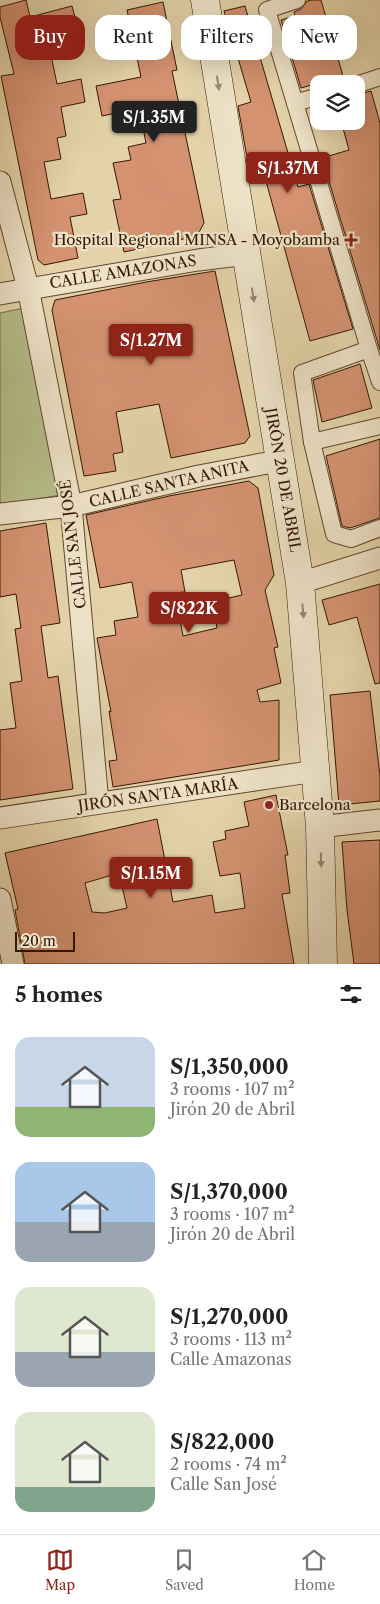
<!DOCTYPE html>
<html lang="en">
<head>
<meta charset="utf-8">
<style>
  body { margin:0; font-family:"Libre Caslon Text",serif; background:#f6f6f6; color:#222; height:100vh; display:flex; flex-direction:column; font-size:19px; white-space:nowrap }
  * { box-sizing:border-box; margin:0 }
  p { font-size:16px; color:#767676 }
  .icon { flex:none; width:28px; height:28px; fill:none; stroke:currentColor; stroke-width:2; stroke-linecap:round; stroke-linejoin:round }
  .map { position:relative; height:964px; overflow:hidden }
  .details { display:flex; flex-direction:column; background:#fff; flex:1 }
  .details>* { flex:none }
  .banner { position:absolute; left:15px; top:15px; width:350px; height:45px; display:flex; gap:10px }
  .fabs { position:absolute; left:310px; top:75px; display:grid; gap:10px }
  .fabs a { display:grid; place-items:center; width:55px; height:55px; border-radius:10px; background:#fff; box-shadow:0 5px 20px #0002; font-size:25px }
  .scale { position:absolute; left:15px; bottom:12px; width:60px; box-sizing:border-box; padding-left:5px; border:2px solid #351801; border-top:0; font-size:14px; line-height:18px; white-space:nowrap; color:#351801; -webkit-text-stroke:4px #ede2c8; paint-order:stroke }
  .price { position:absolute; translate:-50% -42px; padding:0 11px; border-radius:5px; background:#8f2418; color:#fff; font-size:16px; line-height:32px; filter:drop-shadow(0 1px 2px #0008) }
  .price::after { content:''; position:absolute; left:50%; top:30px; width:15px; height:11px; margin-left:-8px; background:inherit; clip-path:polygon(0 0,100% 0,50% 100%) }
  .price.active { background:#222; color:#fff }
  ul { padding:0; list-style:none }
  li { display:flex; align-items:center; gap:15px; height:125px; padding:0 15px }
  li span { display:grid; place-items:center; flex:none; width:140px; height:100px; border-radius:15px; color:#555 }
  li>.icon { margin-inline-start:auto }
  span .icon { width:60px; height:60px; fill:#fffc; stroke-width:1 }
  li b { font-size:21px }
  h2 { display:flex; justify-content:space-between; align-items:center; height:60px; padding:0 15px; font-size:21px }
  .pill { padding:0 18px; border-radius:15px; background:#fff; box-shadow:0 5px 20px #0002; font-size:18px; line-height:45px }
  .pill.active { background:#8f2418; color:#fff }
  .tab-bar { display:flex; justify-content:space-around; align-items:center; height:70px; border-top:1px solid #e0e0e0; background:#fff; font-size:14px; color:#767676 }
  .tab-bar a { display:grid; justify-items:center; gap:2px }
  .tab-bar .active { color:#8f2418 }
  .map>svg:first-child { display:block }
  .green { fill:#b5bc88; stroke:#756a44 }
  .building { fill:#d49271; stroke:#351801; fill-rule:evenodd }
  .lines { fill:none; stroke-linecap:round; stroke-linejoin:round }
  .pedestrian-casing { stroke:#61472b; stroke-width:18 }
  .minor-casing { stroke:#61472b; stroke-width:23 }
  .secondary-casing { stroke:#351801; stroke-width:29 }
  .pedestrian { stroke:#ede2c8; stroke-width:16 }
  .minor { stroke:#ede2c8; stroke-width:21 }
  .secondary { stroke:#ede2c8; stroke-width:28 }
  .oneway { fill:#9a876e }
  .poi-dot { fill:#8f2418; stroke:#ede2c8; stroke-width:2 }
  .labels { text-anchor:middle; stroke-width:4.5; stroke-linejoin:round; paint-order:stroke }
  .poi-label { font-size:15px; fill:#351801; stroke:#ede2c8; text-anchor:end }
  .street-label { font-size:15px; fill:#351801; stroke:#ede2c8 }
</style>
</head>
<body>
<div class="map">
<svg width="380" height="964" viewBox="0 0 380 964">
  <rect width="100%" height="100%" fill="#e4d3aa"/>
  <filter id="stains"><feTurbulence type="fractalNoise" baseFrequency=".004" numOctaves="4"/><feColorMatrix values="0 0 0 0 .2 0 0 0 0 .09 0 0 0 0 .02 0 0 0 .5 -.17"/></filter>
  <radialGradient id="worn" r=".72"><stop offset=".6" stop-color="#630" stop-opacity="0"/><stop offset="1" stop-color="#630" stop-opacity=".3"/></radialGradient>
  <polygon class="green" points="29,307 67,494 0,505 0,313"/>
  <g class="building">
    <polygon points="26,0 30,17 72,6 83,47 51,55 57,84 81,79 85,102 61,107 66,136 57,138 61,159 44,162 51,199 83,193 87,214 70,217 78,258 44,265 38,260 1,76 14,74 0,17 0,7"/>
    <polygon points="312,0 321,0 343,76 301,88 281,20 295,16 294,12 301,9 307,1"/>
    <polygon points="163,2 177,70 172,71 204,223 197,236 124,252 113,200 121,199 113,163 131,160 128,147 146,143 139,108 102,116 96,86 141,77 127,10"/>
    <polygon points="245,6 298,187 309,184 353,329 310,341 261,163 250,166 246,152 238,106 251,102 224,11"/>
    <polygon points="371,91 380,123 380,350 322,158 349,150 341,121 356,121 356,95"/>
    <polygon points="215,271 250,436 245,443 171,458 159,404 116,412 123,452 113,454 116,471 84,476 52,310 55,300 146,282"/>
    <polygon points="360,364 372,408 322,422 313,380"/>
    <polygon points="380,439 380,518 350,528 342,526 326,456"/>
    <path d="M249 481 258 488 274 575 265 590 278 647 274 648 281 683 257 690 260 702 279 700V760L113 787 109 761 117 760 109 711 111 712 97 638 116 635 114 621 138 617 132 582 100 588 86 515 169 496ZM234 560 242 595 212 602 217 628 183 636 175 593 185 592 181 570Z"/>
    <polygon points="46,523 60,623 41,626 48,678 58,676 73,789 0,800 0,730 16,728 10,683 22,681 15,629 21,628 16,594 0,597 0,531"/>
    <polygon points="380,584 380,683 375,684 357,617 329,625 322,600"/>
    <polygon points="370,691 380,776 380,801 339,805 330,695"/>
    <path d="M276 795 288 855H285L290 893 282 894 294 964H25L15 910 18 909 5 853 157 819 173 902 212 895 215 913 245 908 240 873 220 876 213 842 226 839 225 831 249 826 244 802ZM119 873 127 908 105 913 92 912 85 883Z"/>
    <polygon points="380,840 380,964 354,964 347,910 342,842"/>
  </g>
  <g class="lines">
    <defs>
      <g id="pedestrian">
        <polyline points="297,0 267,10 369,349 302,373 312,442 334,534 351,539 380,528"/>
        <polyline points="356,85 380,77"/>
        <polyline points="295,103 319,96"/>
        <polyline points="369,349 380,382"/>
        <polyline points="312,442 380,426"/>
      </g>
      <g id="minor">
        <polyline points="0,182 28,288 71,506 98,803"/>
        <polyline points="0,294 198,260 247,254"/>
        <polyline points="0,514 71,506 199,476 278,461"/>
        <polyline points="300,583 380,558"/>
        <polyline points="0,818 316,771"/>
        <polyline points="320,827 380,820"/>
        <polyline points="0,899 13,964"/>
      </g>
      <polyline id="secondary" points="205,0 300,583 320,827 323,964"/>
    </defs>
    <use href="#pedestrian" class="pedestrian-casing"/>
    <use href="#minor" class="minor-casing"/>
    <use href="#secondary" class="secondary-casing"/>
    <use href="#pedestrian" class="pedestrian"/>
    <use href="#minor" class="minor"/>
    <use href="#secondary" class="secondary"/>
  </g>
  <defs><path id="oneway-solid" d="M-6-.8H1V-3.2L6.5 0L1 3.2V.8H-6Z" transform="scale(1.25)"/></defs>
  <g class="oneway">
    <use href="#oneway-solid" transform="translate(218 83) rotate(81)"/>
    <use href="#oneway-solid" transform="translate(253 295) rotate(81)"/>
    <use href="#oneway-solid" transform="translate(303 611) rotate(85)"/>
    <use href="#oneway-solid" transform="translate(321 860) rotate(89)"/>
  </g>
  <g class="poi-dot">
    <path d="M348.5 232.5h5v5h5v5h-5v5h-5v-5h-5v-5h5z"/>
    <circle cx="269" cy="805" r="5"/>
  </g>
  <g class="labels">
    <g class="poi-label">
      <text x="340" y="245">Hospital Regional MINSA - Moyobamba</text>
      <text x="279" y="810" text-anchor="start">Barcelona</text>
    </g>
    <g class="street-label">
      <text transform="translate(123 272) rotate(-9)" y="5">CALLE AMAZONAS</text>
      <text transform="translate(283 480) rotate(80)" y="5">JIRÓN 20 DE ABRIL</text>
      <text transform="translate(169 484) rotate(-13)" y="5">CALLE SANTA ANITA</text>
      <text transform="translate(73 544) rotate(-97)" y="5">CALLE SAN JOSÉ</text>
      <text transform="translate(158 795) rotate(-8)" y="5">JIRÓN SANTA MARÍA</text>
    </g>
  </g>
  <rect width="100%" height="100%" filter="url(#stains)"/>
  <rect width="100%" height="100%" fill="url(#worn)"/>
</svg>
<div class="fabs">
<a><svg class="icon" aria-label="layers" viewBox="0 0 24 24"><path d="M12 4l9 5-9 5-9-5zM3 14l9 5 9-5"/></svg></a>
</div>
<div class="scale">20 m</div>
<b class="price active" style="left:154px;top:143px">S/1.35M</b>
<b class="price" style="left:288px;top:194px">S/1.37M</b>
<b class="price" style="left:151px;top:366px">S/1.27M</b>
<b class="price" style="left:189px;top:634px">S/822K</b>
<b class="price" style="left:151px;top:899px">S/1.15M</b>
<div class="banner">
<a class="pill active">Buy</a>
<a class="pill">Rent</a>
<a class="pill">Filters</a>
<a class="pill">New</a>
</div>
</div>
<section class="details">
<h2>5 homes<svg class="icon" aria-label="filters" viewBox="0 0 24 24"><path d="M4 7h16M4 17h16"/><circle cx="9" cy="7" r="2"/><circle cx="15" cy="17" r="2"/></svg></h2>
<ul>
<li><span style="background:linear-gradient(#c9d6e8 70%,#8fb573 0)"><svg class="icon" aria-label="home" viewBox="0 0 24 24"><path d="M3 11l9-7 9 7M6 9v11h12V9"/></svg></span><div><b>S/1,350,000</b><p>3 rooms · 107 m²</p><p>Jirón 20 de Abril</p></div></li>
<li><span style="background:linear-gradient(#a9c7e8 60%,#9aa5b1 0)"><svg class="icon" aria-label="home" viewBox="0 0 24 24"><path d="M3 11l9-7 9 7M6 9v11h12V9"/></svg></span><div><b>S/1,370,000</b><p>3 rooms · 107 m²</p><p>Jirón 20 de Abril</p></div></li>
<li><span style="background:linear-gradient(#dfe7d0 65%,#9aa5b1 0)"><svg class="icon" aria-label="home" viewBox="0 0 24 24"><path d="M3 11l9-7 9 7M6 9v11h12V9"/></svg></span><div><b>S/1,270,000</b><p>3 rooms · 113 m²</p><p>Calle Amazonas</p></div></li>
<li><span style="background:linear-gradient(#dfe7d0 75%,#7fa58c 0)"><svg class="icon" aria-label="home" viewBox="0 0 24 24"><path d="M3 11l9-7 9 7M6 9v11h12V9"/></svg></span><div><b>S/822,000</b><p>2 rooms · 74 m²</p><p>Calle San José</p></div></li>
</ul>
</section>
<nav class="tab-bar">
<a class="active"><svg class="icon" aria-label="map" viewBox="0 0 24 24"><path d="M3 6l6-2 6 2 6-2v14l-6 2-6-2-6 2zM9 4v14M15 6v14"/></svg>Map</a>
<a><svg class="icon" aria-label="saved" viewBox="0 0 24 24"><path d="M7 4h10v16l-5-4-5 4z"/></svg>Saved</a>
<a><svg class="icon" aria-label="home" viewBox="0 0 24 24"><path d="M3 11l9-7 9 7M6 9v11h12V9"/></svg>Home</a>
</nav>
</body>
</html>
